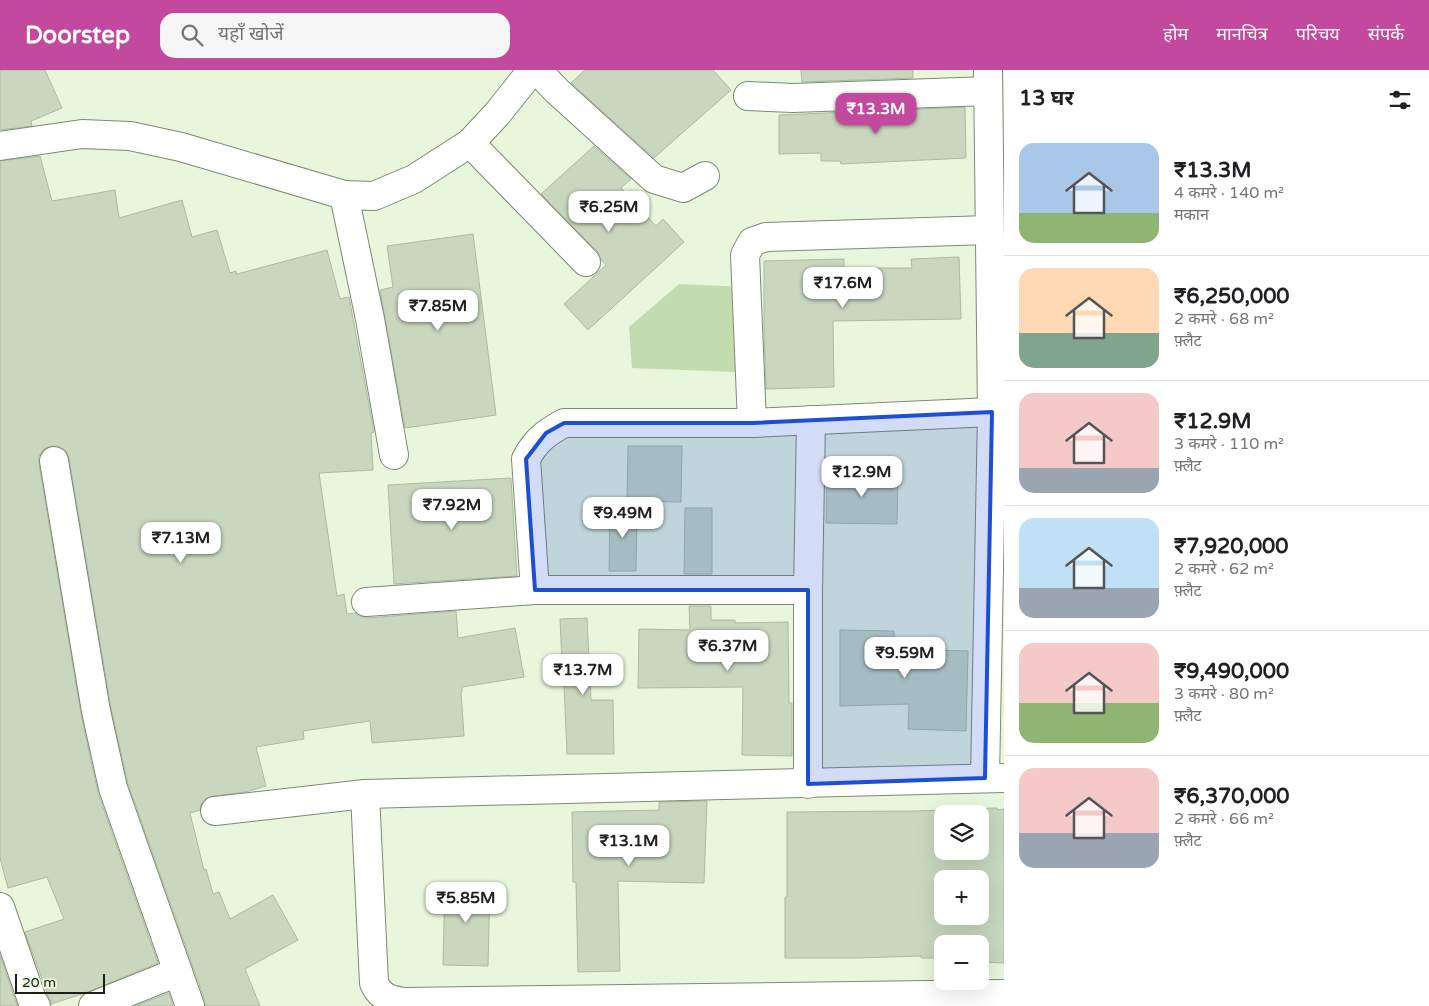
<!DOCTYPE html>
<html lang="hi">
<head>
<meta charset="utf-8">
<style>
  body { margin:0; font-family:"Varela Round","Noto Sans Devanagari",sans-serif; background:#f6f6f6; color:#202124; height:100vh; display:flex; flex-direction:column; font-size:19px; white-space:nowrap }
  * { box-sizing:border-box; margin:0 }
  p { font-size:16px; color:#757577 }
  .icon { flex:none; width:28px; height:28px; fill:none; stroke:currentColor; stroke-width:2; stroke-linecap:round; stroke-linejoin:round }
  .map { position:relative; flex:1; overflow:hidden }
  .panel { display:flex; flex-direction:column; background:#fff; width:425px }
  .panel>* { flex:none }
  .fabs { position:absolute; left:934px; top:735px; display:grid; gap:10px }
  .fabs a { display:grid; place-items:center; width:55px; height:55px; border-radius:10px; background:#fff; box-shadow:0 5px 20px #0002; font-size:25px }
  .scale { position:absolute; left:15px; bottom:12px; width:90px; box-sizing:border-box; padding-left:5px; border:2px solid #1a1f16; border-top:0; font-size:14px; line-height:18px; white-space:nowrap; color:#1a1f16; -webkit-text-stroke:4px #e8f6dc; paint-order:stroke }
  .price { position:absolute; translate:-50% -42px; padding:0 11px; border-radius:10px; background:#fff; color:#222; font-size:16px; line-height:32px; filter:drop-shadow(0 1px 2px #0008) }
  .price::after { content:''; position:absolute; left:50%; top:30px; width:15px; height:11px; margin-left:-8px; background:inherit; clip-path:polygon(0 0,100% 0,50% 100%) }
  .price.current { background:#c2499d; color:#fff }
  ul { padding:0; list-style:none }
  li { display:flex; align-items:center; gap:15px; height:125px; padding:0 15px }
  li+li { border-top:1px solid #e0e0e0 }
  li span { display:grid; place-items:center; flex:none; width:140px; height:100px; border-radius:15px; color:#555 }
  li>.icon { margin-inline-start:auto }
  span .icon { width:60px; height:60px; fill:#fffc; stroke-width:1 }
  li b { font-size:21px }
  h2 { display:flex; justify-content:space-between; align-items:center; height:60px; padding:0 15px; font-size:21px }
  header { display:flex; align-items:center; gap:30px; box-sizing:border-box; height:70px; padding:0 25px; background:#c2499d; color:#fff }
  header strong { font-size:24px }
  nav { display:flex; gap:28px; margin-inline-start:auto; font-size:18px }
  .search { width:350px; height:45px; background:#f6f6f6; display:flex; align-items:center; gap:12px; box-sizing:border-box; padding:0 18px; border-radius:15px; color:#757577; font-size:19px }
  main { display:flex; flex:1; min-height:0 }
  .map>svg:first-child { display:block }
  .green { fill:#c3dcaf }
  .building { fill:#c9d7be; stroke:#acbaa1; fill-rule:evenodd }
  .lines { fill:none; stroke-linecap:round; stroke-linejoin:round }
  .minor-casing { stroke:#7d8a73; stroke-width:30 }
  .minor { stroke:#fff; stroke-width:28 }
  .marked { fill:#1d4ed8; fill-opacity:0.2; stroke:#1d4ed8; stroke-width:4; stroke-linejoin:round }
</style>
</head>
<body>
<header>
<strong>Doorstep</strong>
<div class="search"><svg class="icon" aria-label="search" viewBox="0 0 24 24"><circle cx="10" cy="10" r="6"/><path d="M15 15l6 6"/></svg>यहाँ खोजें</div>
<nav><a>होम</a><a>मानचित्र</a><a>परिचय</a><a>संपर्क</a></nav>
</header>
<main>
<div class="map">
<svg width="1004" height="936" viewBox="0 0 1004 936">
  <rect width="100%" height="100%" fill="#e8f6dc"/>
  <polygon class="green" points="679,214 746,217 735,302 632,298 629,257"/>
  <g class="building">
    <polygon points="0,0 45,0 62,38 31,51 32,56 0,60"/>
    <polygon points="585,0 713,0 731,20 654,88 571,13"/>
    <polygon points="801,0 913,0 913,8 802,12"/>
    <polygon points="965,37 966,88 841,94 840,91 821,91 821,83 779,84 779,45"/>
    <polygon points="594,76 631,109 621,118 656,156 663,149 684,172 588,260 564,234 606,195 601,190 597,181 541,124"/>
    <polygon points="40,86 52,131 115,120 119,148 182,130 192,167 217,160 230,203 236,201 237,204 327,180 340,229 349,227 374,362 371,363 373,400 319,403 337,526 344,524 347,544 356,543 360,546 367,548 456,541 458,568 515,558 524,607 462,617 462,622 461,622 464,666 372,673 370,651 303,661 304,669 256,677 266,716 246,722 213,726 205,729 201,734 200,740 190,743 204,800 206,799 213,824 219,822 230,849 273,825 298,870 245,899 260,936 205,936 205,931 128,714 111,638 69,388 66,381 59,376 51,376 44,379 39,386 39,394 81,644 98,723 158,893 85,923 51,934 25,862 64,849 47,807 8,818 0,788 0,91"/>
    <polygon points="473,164 496,345 405,358 380,220 393,217 387,176"/>
    <polygon points="959,187 961,249 833,251 834,317 766,319 764,260 764,191 844,189 844,198 912,198 911,189"/>
    <polygon points="628,376 682,376 681,432 627,431"/>
    <polygon points="827,403 898,404 897,454 826,453"/>
    <polygon points="511,408 517,506 394,514 388,415"/>
    <polygon points="610,436 637,437 636,501 609,501"/>
    <polygon points="685,438 712,438 712,504 684,504"/>
    <polygon points="689,536 711,536 711,550 735,550 735,553 788,552 789,633 792,633 792,686 742,685 743,617 638,618 639,559 690,560"/>
    <polygon points="587,548 591,630 613,630 614,684 567,684 564,615 563,615 560,549"/>
    <polygon points="840,560 894,561 894,579 968,581 966,661 908,659 909,634 840,636"/>
    <polygon points="707,731 704,813 618,811 620,901 578,902 576,812 573,812 572,742 659,740 659,732"/>
    <path d="M997 738V740L1004 739V893L980 892V874H942V888H921V886L858 888H785V827H787V742L916 741ZM942 744H980V781H942ZM942 809H980V846H942Z"/>
    <polygon points="445,813 490,814 488,896 443,895"/>
    <polygon points="0,885 17,935 18,936 0,936"/>
    <polygon points="169,923 173,936 135,936"/>
  </g>
  <g class="lines">
    <defs>
      <g id="minor">
        <polyline points="537,0 557,21 654,109 683,118 705,106"/>
        <polyline points="748,26 793,28 988,21"/>
        <polyline points="470,73 586,192"/>
        <polyline points="0,76 82,64 130,66 181,77 344,125 374,126 414,109 470,73 497,44 525,9 529,0"/>
        <polyline points="344,125 370,249 394,385"/>
        <polyline points="752,353 745,185 752,172 766,167 989,160"/>
        <polyline points="54,391 96,641 113,718 190,936"/>
        <path d="M535 520 526 389C536 370 546 363 564 353H752L992 342"/>
        <polyline points="366,532 535,520 808,520"/>
        <polyline points="985,708 992,342 988,0"/>
        <polyline points="808,714 808,520 811,350"/>
        <path d="M365 724 374 913C380 927 390 930 404 932L1004 924"/>
        <polyline points="215,741 365,724 1004,708"/>
        <polyline points="0,837 32,930 36,936"/>
        <polyline points="93,936 178,902"/>
      </g>
    </defs>
    <use href="#minor" class="minor-casing"/>
    <use href="#minor" class="minor"/>
  </g>
  <path class="marked" d="M992 342 985 708 808 714V520H535L526 389 546 363 564 353H752Z"/>
</svg>
<div class="fabs">
<a><svg class="icon" aria-label="layers" viewBox="0 0 24 24"><path d="M12 4l9 5-9 5-9-5zM3 14l9 5 9-5"/></svg></a>
<a>+</a>
<a>−</a>
</div>
<div class="scale">20 m</div>
<b class="price current" style="left:876px;top:65px">₹13.3M</b>
<b class="price" style="left:609px;top:163px">₹6.25M</b>
<b class="price" style="left:843px;top:239px">₹17.6M</b>
<b class="price" style="left:438px;top:262px">₹7.85M</b>
<b class="price" style="left:862px;top:428px">₹12.9M</b>
<b class="price" style="left:452px;top:461px">₹7.92M</b>
<b class="price" style="left:623px;top:469px">₹9.49M</b>
<b class="price" style="left:181px;top:494px">₹7.13M</b>
<b class="price" style="left:728px;top:602px">₹6.37M</b>
<b class="price" style="left:905px;top:609px">₹9.59M</b>
<b class="price" style="left:583px;top:626px">₹13.7M</b>
<b class="price" style="left:629px;top:797px">₹13.1M</b>
<b class="price" style="left:466px;top:854px">₹5.85M</b>
</div>
<section class="panel">
<h2>13 घर<svg class="icon" aria-label="filters" viewBox="0 0 24 24"><path d="M4 7h16M4 17h16"/><circle cx="9" cy="7" r="2"/><circle cx="15" cy="17" r="2"/></svg></h2>
<ul>
<li><span style="background:linear-gradient(#a9c7e8 70%,#8fb573 0)"><svg class="icon" aria-label="home" viewBox="0 0 24 24"><path d="M3 11l9-7 9 7M6 9v11h12V9"/></svg></span><div><b>₹13.3M</b><p>4 कमरे · 140 m²</p><p>मकान</p></div></li>
<li><span style="background:linear-gradient(#ffd9b3 65%,#7fa58c 0)"><svg class="icon" aria-label="home" viewBox="0 0 24 24"><path d="M3 11l9-7 9 7M6 9v11h12V9"/></svg></span><div><b>₹6,250,000</b><p>2 कमरे · 68 m²</p><p>फ़्लैट</p></div></li>
<li><span style="background:linear-gradient(#f6c9c9 75%,#9aa5b1 0)"><svg class="icon" aria-label="home" viewBox="0 0 24 24"><path d="M3 11l9-7 9 7M6 9v11h12V9"/></svg></span><div><b>₹12.9M</b><p>3 कमरे · 110 m²</p><p>फ़्लैट</p></div></li>
<li><span style="background:linear-gradient(#bfe0f5 70%,#9aa5b1 0)"><svg class="icon" aria-label="home" viewBox="0 0 24 24"><path d="M3 11l9-7 9 7M6 9v11h12V9"/></svg></span><div><b>₹7,920,000</b><p>2 कमरे · 62 m²</p><p>फ़्लैट</p></div></li>
<li><span style="background:linear-gradient(#f6c9c9 60%,#8fb573 0)"><svg class="icon" aria-label="home" viewBox="0 0 24 24"><path d="M3 11l9-7 9 7M6 9v11h12V9"/></svg></span><div><b>₹9,490,000</b><p>3 कमरे · 80 m²</p><p>फ़्लैट</p></div></li>
<li><span style="background:linear-gradient(#f6c9c9 65%,#9aa5b1 0)"><svg class="icon" aria-label="home" viewBox="0 0 24 24"><path d="M3 11l9-7 9 7M6 9v11h12V9"/></svg></span><div><b>₹6,370,000</b><p>2 कमरे · 66 m²</p><p>फ़्लैट</p></div></li>
</ul>
</section>
</main>
</body>
</html>
